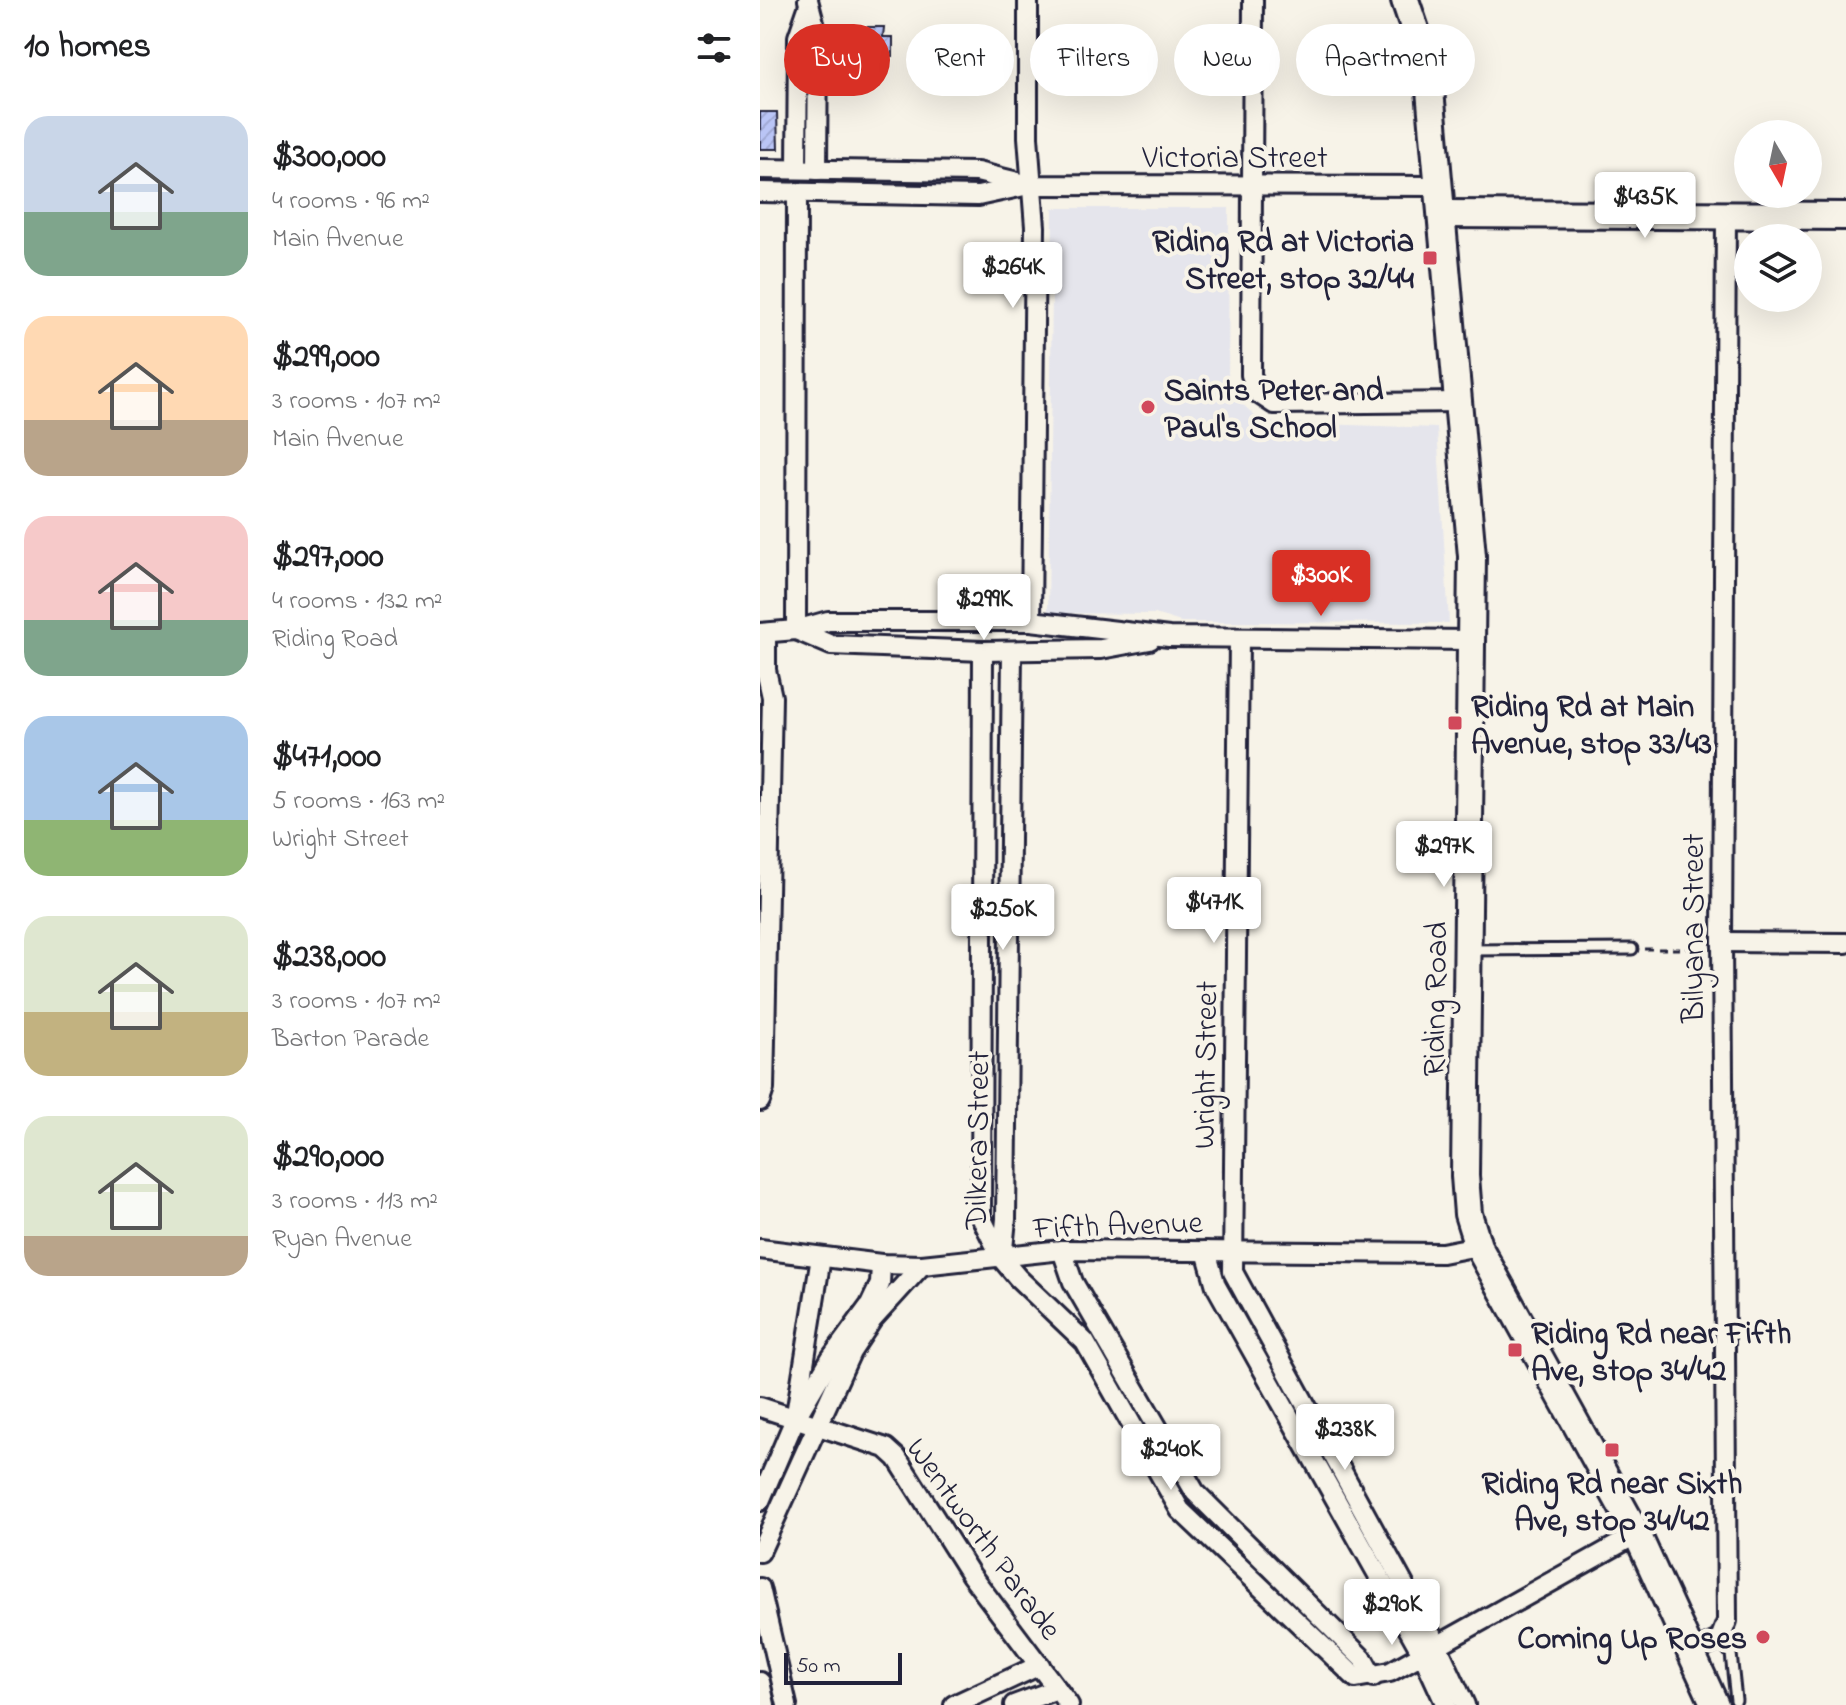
<!DOCTYPE html>
<html lang="en">
<head>
<meta charset="utf-8">
<style>
  body { margin:0; font-family:"Indie Flower",sans-serif; background:#f2f2f2; color:#202124; height:100vh; display:flex; flex-direction:column; font-size:30px; white-space:nowrap }
  * { box-sizing:border-box; margin:0 }
  p { font-size:26px; color:#757577 }
  .icon { flex:none; width:44px; height:44px; fill:none; stroke:currentColor; stroke-width:2; stroke-linecap:round; stroke-linejoin:round }
  .map { position:relative; flex:1; overflow:hidden }
  .panel { display:flex; flex-direction:column; background:#fff; width:760px }
  .panel>* { flex:none }
  .banner { position:absolute; left:24px; top:24px; width:760px; height:72px; display:flex; gap:16px }
  .needle { width:52px; rotate:171deg }
  .fabs { position:absolute; left:974px; top:120px; display:grid; gap:16px }
  .fabs a { display:grid; place-items:center; width:88px; height:88px; border-radius:50%; background:#fff; box-shadow:0 8px 32px #0002; font-size:40px }
  .scale { position:absolute; left:24px; bottom:20px; width:118px; box-sizing:border-box; padding-left:8px; border:4px solid #22223b; border-top:0; font-size:22px; line-height:28px; white-space:nowrap; color:#22223b; -webkit-text-stroke:6px #f7f3e8; paint-order:stroke }
  .price { position:absolute; translate:-50% -68px; padding:0 18px; border-radius:8px; background:#fff; color:#222; font-size:26px; line-height:52px; filter:drop-shadow(0 2px 4px #0008) }
  .price::after { content:''; position:absolute; left:50%; top:48px; width:24px; height:18px; margin-left:-12px; background:inherit; clip-path:polygon(0 0,100% 0,50% 100%) }
  .price.selected { background:#d93025; color:#fff }
  ul { padding:0; list-style:none }
  li { display:flex; align-items:center; gap:24px; height:200px; padding:0 24px }
  li span { display:grid; place-items:center; flex:none; width:224px; height:160px; border-radius:24px; color:#555 }
  li>.icon { margin-inline-start:auto }
  span .icon { width:96px; height:96px; fill:#fffc; stroke-width:1 }
  li b { font-size:34px }
  h2 { display:flex; justify-content:space-between; align-items:center; height:96px; padding:0 24px; font-size:34px }
  .tag { padding:0 28px; border-radius:36px; background:#fff; box-shadow:0 8px 32px #0002; font-size:28px; line-height:72px }
  .tag.selected { background:#d93025; color:#fff }
  main { display:flex; flex:1; min-height:0 }
  .map>svg:first-child { display:block }
  .built { fill:#e5e5ec }
  .building { fill:url(#building-hatch); stroke:#22223b; stroke-width:2 }
  .lines { fill:none; stroke-linecap:round; stroke-linejoin:round }
  .lane-casing { stroke:#22223b; stroke-width:15 }
  .street-casing { stroke:#22223b; stroke-width:24 }
  .secondary-casing { stroke:#22223b; stroke-width:32 }
  .path { stroke:#22223b; stroke-width:3; stroke-dasharray:8 6; stroke-linecap:butt }
  .lane { stroke:#f7f3e8; stroke-width:9 }
  .street { stroke:#f7f3e8; stroke-width:18 }
  .secondary { stroke:#f7f3e8; stroke-width:26 }
  .poi-dot { fill:#d1495b; stroke:#f7f3e8; stroke-width:3 }
  .labels { text-anchor:middle; stroke-width:8; stroke-linejoin:round; paint-order:stroke }
  .street-label { font-size:32px; fill:#22223b; stroke:#f7f3e8 }
  .poi-label { font-size:32px; font-weight:bold; fill:#22223b; stroke:#f7f3e8; text-anchor:start }
</style>
</head>
<body>
<main>
<section class="panel">
<h2>10 homes<svg class="icon" aria-label="filters" viewBox="0 0 24 24"><path d="M4 7h16M4 17h16"/><circle cx="9" cy="7" r="2"/><circle cx="15" cy="17" r="2"/></svg></h2>
<ul>
<li><span style="background:linear-gradient(#c9d6e8 60%,#7fa58c 0)"><svg class="icon" aria-label="home" viewBox="0 0 24 24"><path d="M3 11l9-7 9 7M6 9v11h12V9"/></svg></span><div><b>$300,000</b><p>4 rooms · 96 m²</p><p>Main Avenue</p></div></li>
<li><span style="background:linear-gradient(#ffd9b3 65%,#b9a48a 0)"><svg class="icon" aria-label="home" viewBox="0 0 24 24"><path d="M3 11l9-7 9 7M6 9v11h12V9"/></svg></span><div><b>$299,000</b><p>3 rooms · 107 m²</p><p>Main Avenue</p></div></li>
<li><span style="background:linear-gradient(#f6c9c9 65%,#7fa58c 0)"><svg class="icon" aria-label="home" viewBox="0 0 24 24"><path d="M3 11l9-7 9 7M6 9v11h12V9"/></svg></span><div><b>$297,000</b><p>4 rooms · 132 m²</p><p>Riding Road</p></div></li>
<li><span style="background:linear-gradient(#a9c7e8 65%,#8fb573 0)"><svg class="icon" aria-label="home" viewBox="0 0 24 24"><path d="M3 11l9-7 9 7M6 9v11h12V9"/></svg></span><div><b>$471,000</b><p>5 rooms · 163 m²</p><p>Wright Street</p></div></li>
<li><span style="background:linear-gradient(#dfe7d0 60%,#c2b280 0)"><svg class="icon" aria-label="home" viewBox="0 0 24 24"><path d="M3 11l9-7 9 7M6 9v11h12V9"/></svg></span><div><b>$238,000</b><p>3 rooms · 107 m²</p><p>Barton Parade</p></div></li>
<li><span style="background:linear-gradient(#dfe7d0 75%,#b9a48a 0)"><svg class="icon" aria-label="home" viewBox="0 0 24 24"><path d="M3 11l9-7 9 7M6 9v11h12V9"/></svg></span><div><b>$290,000</b><p>3 rooms · 113 m²</p><p>Ryan Avenue</p></div></li>
</ul>
</section>
<div class="map">
<svg width="1086" height="1705" viewBox="0 0 1086 1705">
  <defs>
    <pattern id="building-hatch" width="6" height="6" patternUnits="userSpaceOnUse" patternTransform="scale(2)"><rect width="6" height="6" fill="#bac5f6"/><path d="M-1 1l2-2M0 6l6-6M5 7l2-2" fill="none" stroke="#a0a9d4"/></pattern>
  </defs>
  <rect width="100%" height="100%" fill="#f7f3e8"/>
  <filter id="ink" filterUnits="userSpaceOnUse"><feTurbulence type="fractalNoise" baseFrequency=".0125" numOctaves="2"/><feDisplacementMap in="SourceGraphic" scale="16" xChannelSelector="R" yChannelSelector="G"/><feConvolveMatrix kernelMatrix="1 2 1 2 8 2 1 2 1" color-interpolation-filters="sRGB"/></filter>
  <g filter="url(#ink)">
    <polygon class="built" points="293,208 469,208 468,391 502,422 677,428 689,623 421,622 395,614 288,613"/>
    <g class="building">
      <polygon points="83,27 124,27 123,37 133,37 133,56 82,56"/>
      <polygon points="0,112 17,112 18,149 0,149"/>
    </g>
    <g class="lines">
      <defs>
        <g id="lane">
          <polyline points="709,950 872,949"/>
          <polyline points="960,1639 971,1654 976,1700"/>
        </g>
        <g id="street">
          <polyline points="48,0 58,38 57,170"/>
          <polyline points="268,0 268,137 275,227 271,621"/>
          <polyline points="493,0 491,375 499,394 514,404 700,402"/>
          <polyline points="0,169 217,172 270,185 680,186"/>
          <polyline points="37,169 38,37 48,8"/>
          <polyline points="0,192 218,196 264,186"/>
          <polyline points="36,630 37,192"/>
          <polyline points="36,630 71,645 223,651 341,649 390,640"/>
          <polyline points="0,633 36,630 68,621 271,621 409,637 712,640"/>
          <polyline points="479,639 473,1272 678,1647 705,1705"/>
          <polyline points="223,651 221,1217 242,1259 258,1278 325,1342 420,1510 596,1678 630,1672 877,1534"/>
          <polyline points="962,942 1086,943"/>
          <polyline points="0,1101 4,1089 12,697 6,670 6,633"/>
          <polyline points="0,1249 121,1264 162,1265 302,1250 682,1253 718,1246"/>
          <polyline points="302,1250 313,1282 435,1492 603,1659 613,1677"/>
          <polyline points="446,1251 456,1286 663,1655 686,1705"/>
          <polyline points="242,1259 246,1219 252,651"/>
          <polyline points="0,1407 126,1448 137,1458 211,1575 309,1705"/>
          <polyline points="37,1408 61,1257"/>
          <polyline points="0,1501 35,1419 71,1358 110,1305 120,1284 121,1264"/>
          <polyline points="0,1552 91,1352 112,1320 162,1265"/>
          <polyline points="0,1588 27,1705"/>
          <polyline points="932,1653 960,1639 967,1621 962,942 966,215"/>
          <polyline points="0,1682 5,1705"/>
          <polyline points="194,1705 280,1665"/>
          <polyline points="254,1705 297,1689"/>
        </g>
        <g id="secondary">
          <polyline points="645,0 668,68 712,556 705,1176 708,1214 718,1246 877,1534 955,1705"/>
          <polyline points="683,214 1086,216"/>
        </g>
      </defs>
      <use href="#lane" class="lane-casing"/>
      <use href="#street" class="street-casing"/>
      <use href="#secondary" class="secondary-casing"/>
      <polyline class="path" points="884,949 943,949"/>
      <use href="#lane" class="lane"/>
      <use href="#street" class="street"/>
      <use href="#secondary" class="secondary"/>
    </g>
  </g>
  <g class="poi-dot">
    <rect x="662" y="250" width="16" height="16" rx="4"/>
    <circle cx="388" cy="407" r="8"/>
    <rect x="687" y="715" width="16" height="16" rx="4"/>
    <rect x="747" y="1342" width="16" height="16" rx="4"/>
    <rect x="844" y="1442" width="16" height="16" rx="4"/>
    <circle cx="1003" cy="1637" r="8"/>
  </g>
  <g class="labels">
    <g class="street-label">
      <text x="475" y="167">Victoria Street</text>
      <text transform="translate(932 928) rotate(-90)" y="11">Bilyana Street</text>
      <text transform="translate(674 999) rotate(-89)" y="11">Riding Road</text>
      <text transform="translate(444 1065) rotate(-89)" y="11">Wright Street</text>
      <text transform="translate(216 1140) rotate(-89)" y="11">Dilkera Street</text>
      <text transform="translate(358 1224) rotate(-2)" y="11">Fifth Avenue</text>
      <text transform="translate(225 1538) rotate(54)" y="11">Wentworth Parade</text>
    </g>
    <g class="poi-label">
      <text x="654" y="251" text-anchor="end">Riding Rd at Victoria<tspan x="654" dy="37">Street, stop 32/44</tspan></text>
      <text x="404" y="400">Saints Peter and<tspan x="404" dy="37">Paul's School</tspan></text>
      <text x="711" y="716">Riding Rd at Main<tspan x="711" dy="37">Avenue, stop 33/43</tspan></text>
      <text x="771" y="1343">Riding Rd near Fifth<tspan x="771" dy="37">Ave, stop 34/42</tspan></text>
      <text x="852" y="1493" text-anchor="middle">Riding Rd near Sixth<tspan x="852" dy="37">Ave, stop 34/42</tspan></text>
      <text x="987" y="1648" text-anchor="end">Coming Up Roses</text>
    </g>
  </g>
</svg>
<div class="fabs">
<a><svg class="needle" viewBox="-14 -14 28 28"><path d="M0-13l5 13h-10z" fill="#e53935"/><path d="M0 13l5-13h-10z" fill="#757577"/></svg></a>
<a><svg class="icon" aria-label="layers" viewBox="0 0 24 24"><path d="M12 4l9 5-9 5-9-5zM3 14l9 5 9-5"/></svg></a>
</div>
<div class="scale">50 m</div>
<b class="price" style="left:885px;top:240px">$435K</b>
<b class="price" style="left:253px;top:310px">$264K</b>
<b class="price selected" style="left:561px;top:618px">$300K</b>
<b class="price" style="left:224px;top:642px">$299K</b>
<b class="price" style="left:684px;top:889px">$297K</b>
<b class="price" style="left:454px;top:945px">$471K</b>
<b class="price" style="left:243px;top:952px">$250K</b>
<b class="price" style="left:585px;top:1472px">$238K</b>
<b class="price" style="left:411px;top:1492px">$240K</b>
<b class="price" style="left:632px;top:1647px">$290K</b>
<div class="banner">
<a class="tag selected">Buy</a>
<a class="tag">Rent</a>
<a class="tag">Filters</a>
<a class="tag">New</a>
<a class="tag">Apartment</a>
</div>
</div>
</main>
</body>
</html>
